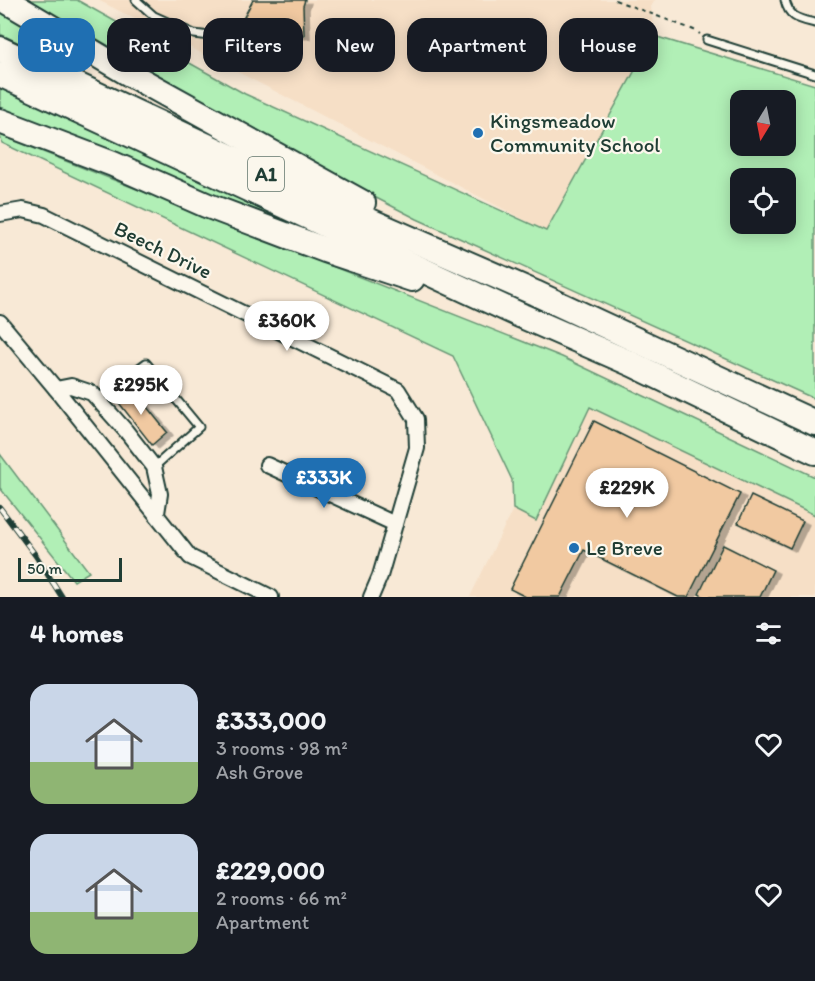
<!DOCTYPE html>
<html lang="en">
<head>
<meta charset="utf-8">
<style>
  body { margin:0; font-family:Itim,sans-serif; background:#242831; color:#f1f3f6; height:100vh; display:flex; flex-direction:column; font-size:22px; white-space:nowrap }
  * { box-sizing:border-box; margin:0 }
  p { font-size:20px; color:#9ea1a6 }
  .icon { flex:none; width:33px; height:33px; fill:none; stroke:currentColor; stroke-width:2; stroke-linecap:round; stroke-linejoin:round }
  .map { position:relative; height:597px; overflow:hidden }
  .panel { display:flex; flex-direction:column; background:#171b24; flex:1 }
  .panel>* { flex:none }
  .guide { position:absolute; left:18px; top:18px; width:780px; height:54px; display:flex; gap:12px }
  .needle { width:39px; rotate:190deg }
  .buttons { position:absolute; left:730px; top:90px; display:grid; gap:12px }
  .buttons a { display:grid; place-items:center; width:66px; height:66px; border-radius:12px; background:#171b24; box-shadow:0 3px 15px #0003; font-size:30px }
  .scale { position:absolute; left:18px; bottom:15px; width:104px; box-sizing:border-box; padding-left:6px; border:3px solid #1f3d34; border-top:0; font-size:16px; line-height:21px; white-space:nowrap; color:#1f3d34; -webkit-text-stroke:4px #fbf7ec; paint-order:stroke }
  .price { position:absolute; translate:-50% -51px; padding:0 14px; border-radius:21px; background:#fff; color:#222; font-size:20px; line-height:39px; filter:drop-shadow(0 2px 3px #0008) }
  .price::after { content:''; position:absolute; left:50%; top:36px; width:18px; height:14px; margin-left:-9px; background:inherit; clip-path:polygon(0 0,100% 0,50% 100%) }
  .price.selected { background:#1f6fb2; color:#fff }
  ul { padding:0; list-style:none }
  li { display:flex; align-items:center; gap:18px; height:150px; padding:0 30px }
  li span { display:grid; place-items:center; flex:none; width:168px; height:120px; border-radius:18px; color:#555 }
  li>.icon { margin-inline-start:auto }
  span .icon { width:72px; height:72px; fill:#fffc; stroke-width:1 }
  li b { font-size:26px }
  h2 { display:flex; justify-content:space-between; align-items:center; height:72px; padding:0 30px; font-size:26px }
  .tag { padding:0 21px; border-radius:18px; background:#171b24; box-shadow:0 3px 15px #0003; font-size:21px; line-height:54px }
  .tag.selected { background:#1f6fb2; color:#fff }
  .map>svg:first-child { display:block }
  .built { fill:#f6dfc6 }
  .green { fill:#b1efb6; stroke:#689675; stroke-width:1.5; fill-rule:evenodd }
  .building { fill:#f1c9a1; stroke:#1f3d34; stroke-width:1.5; filter:url(#shadow) }
  .lines { fill:none; stroke-linecap:round; stroke-linejoin:round }
  .lane-casing { stroke:#1f3d34; stroke-width:11 }
  .street-casing { stroke:#1f3d34; stroke-width:18 }
  .highway-casing { stroke:#1f3d34; stroke-width:28 }
  .path { stroke:#1f3d34; stroke-width:2; stroke-dasharray:4.5 4.5; stroke-linecap:butt }
  .lane { stroke:#fbf7ec; stroke-width:7 }
  .street { stroke:#fbf7ec; stroke-width:14 }
  .highway { stroke:#fbf7ec; stroke-width:24 }
  .rail-casing { stroke:#1f3d34; stroke-width:6 }
  .rail { stroke:#fbf7ec; stroke-width:4; stroke-dasharray:11; stroke-linecap:butt }
  .poi-dot { fill:#1f6fb2; stroke:#fbf7ec; stroke-width:2 }
  .labels { text-anchor:middle; stroke-width:4.5; stroke-linejoin:round; paint-order:stroke }
  .shield { fill:#fbf7ec; stroke:#61756b; stroke-width:1.5 }
  .shield-label { font-size:20px; font-weight:bold; fill:#1f3d34 }
  .poi-label { font-size:21px; fill:#1f3d34; stroke:#fbf7ec; text-anchor:start }
  .street-label { font-size:21px; fill:#1f3d34; stroke:#fbf7ec }
</style>
</head>
<body>
<div class="map">
<svg width="815" height="597" viewBox="0 0 815 597">
  <defs>
    <filter id="shadow"><feDropShadow dx="6" dy="3.5" stdDeviation="0" flood-color="#0004"/></filter>
  </defs>
  <rect width="100%" height="100%" fill="#f8e9d6"/>
  <filter id="ink" filterUnits="userSpaceOnUse"><feTurbulence type="fractalNoise" baseFrequency=".0167" numOctaves="2"/><feDisplacementMap in="SourceGraphic" scale="12" xChannelSelector="R" yChannelSelector="G"/><feConvolveMatrix kernelMatrix="1 2 1 2 8 2 1 2 1" color-interpolation-filters="sRGB"/></filter>
  <g filter="url(#ink)">
    <g class="built">
      <polygon points="98,0 655,0 651,6 654,36 546,231"/>
      <polygon points="590,407 815,515 815,597 470,597 513,509 536,520"/>
    </g>
    <g class="green">
      <path d="M30 0H77L245 94 546 231 654 36 815 85V399L417 219 351 185 220 111ZM741 100H786V146H741ZM741 178H786V224H741Z"/>
      <polygon points="0,10 72,50 71,68 0,34"/>
      <polygon points="0,85 308,228 306,236 0,115"/>
      <polygon points="0,135 562,357 815,477 815,515 590,407 536,521 513,509 512,480 453,356 2,143"/>
      <polygon points="0,454 89,572 74,581 0,488"/>
    </g>
    <g class="building">
      <polygon points="253,0 305,0 303,6 304,35 282,36 282,23 267,18 262,28 243,19"/>
      <polygon points="130,386 167,432 152,445 116,399"/>
      <polygon points="594,421 740,494 688,597 678,597 584,550 560,597 526,597 510,589"/>
      <polygon points="751,496 803,521 790,548 738,523"/>
      <polygon points="723,545 773,570 760,597 704,597 699,594"/>
    </g>
    <g class="lines">
      <defs>
        <g id="lane">
          <polyline points="136,0 154,16 194,34 281,45"/>
          <path d="M785 0C789 18 799 19 815 23"/>
          <polyline points="707,40 815,74"/>
          <polyline points="97,399 146,363 199,427 154,467"/>
        </g>
        <g id="street">
          <polyline points="0,214 23,210 44,215 398,390 416,419 417,448 380,576 371,597"/>
          <polyline points="0,322 56,389 190,557 271,597"/>
          <polyline points="56,389 71,386 92,393 126,431 154,467 160,494 157,513"/>
          <polyline points="267,465 395,524"/>
        </g>
        <g id="highway">
          <polyline points="5,0 126,72 363,203"/>
          <polyline points="0,49 329,203 535,293 815,423"/>
          <polyline points="0,74 522,316 632,364 815,452"/>
          <polyline points="0,121 113,164 206,205 325,250 412,279"/>
        </g>
      </defs>
      <use href="#lane" class="lane-casing"/>
      <use href="#street" class="street-casing"/>
      <use href="#highway" class="highway-casing"/>
      <polyline class="path" points="615,0 694,30 700,34"/>
      <use href="#lane" class="lane"/>
      <use href="#street" class="street"/>
      <use href="#highway" class="highway"/>
      <defs>
        <polyline id="rail" points="0,508 36,556 62,597"/>
      </defs>
      <use href="#rail" class="rail-casing"/>
      <use href="#rail" class="rail"/>
    </g>
  </g>
  <g class="poi-dot">
    <circle cx="478" cy="133" r="6"/>
    <circle cx="574" cy="548" r="6"/>
  </g>
  <g class="labels">
    <rect class="shield" x="248" y="157" width="36" height="34" rx="4.5"/>
    <g class="shield-label">
      <text x="266" y="181">A1</text>
    </g>
    <g class="poi-label">
      <text x="490" y="128">Kingsmeadow<tspan x="490" dy="24">Community School</tspan></text>
      <text x="586" y="555">Le Breve</text>
    </g>
    <g class="street-label">
      <text transform="translate(163 250) rotate(26)" y="7">Beech Drive</text>
    </g>
  </g>
</svg>
<div class="buttons">
<a><svg class="needle" viewBox="-14 -14 28 28"><path d="M0-13l5 13h-10z" fill="#e53935"/><path d="M0 13l5-13h-10z" fill="#9ea1a6"/></svg></a>
<a><svg class="icon" aria-label="locate" viewBox="0 0 24 24"><circle cx="12" cy="12" r="6"/><path d="M12 2v4M12 18v4M2 12h4M18 12h4"/></svg></a>
</div>
<div class="scale">50 m</div>
<b class="price" style="left:287px;top:352px">£360K</b>
<b class="price" style="left:141px;top:416px">£295K</b>
<b class="price selected" style="left:324px;top:509px">£333K</b>
<b class="price" style="left:627px;top:519px">£229K</b>
<div class="guide">
<a class="tag selected">Buy</a>
<a class="tag">Rent</a>
<a class="tag">Filters</a>
<a class="tag">New</a>
<a class="tag">Apartment</a>
<a class="tag">House</a>
</div>
</div>
<section class="panel">
<h2>4 homes<svg class="icon" aria-label="filters" viewBox="0 0 24 24"><path d="M4 7h16M4 17h16"/><circle cx="9" cy="7" r="2"/><circle cx="15" cy="17" r="2"/></svg></h2>
<ul>
<li><span style="background:linear-gradient(#c9d6e8 65%,#8fb573 0)"><svg class="icon" aria-label="home" viewBox="0 0 24 24"><path d="M3 11l9-7 9 7M6 9v11h12V9"/></svg></span><div><b>£333,000</b><p>3 rooms · 98 m²</p><p>Ash Grove</p></div><svg class="icon" aria-label="heart" viewBox="0 0 24 24"><path d="M12 20l-8-8c-3-5 5-10 8-4 3-6 11-1 8 4z"/></svg></li>
<li><span style="background:linear-gradient(#c9d6e8 65%,#8fb573 0)"><svg class="icon" aria-label="home" viewBox="0 0 24 24"><path d="M3 11l9-7 9 7M6 9v11h12V9"/></svg></span><div><b>£229,000</b><p>2 rooms · 66 m²</p><p>Apartment</p></div><svg class="icon" aria-label="heart" viewBox="0 0 24 24"><path d="M12 20l-8-8c-3-5 5-10 8-4 3-6 11-1 8 4z"/></svg></li>
</ul>
</section>
</body>
</html>
